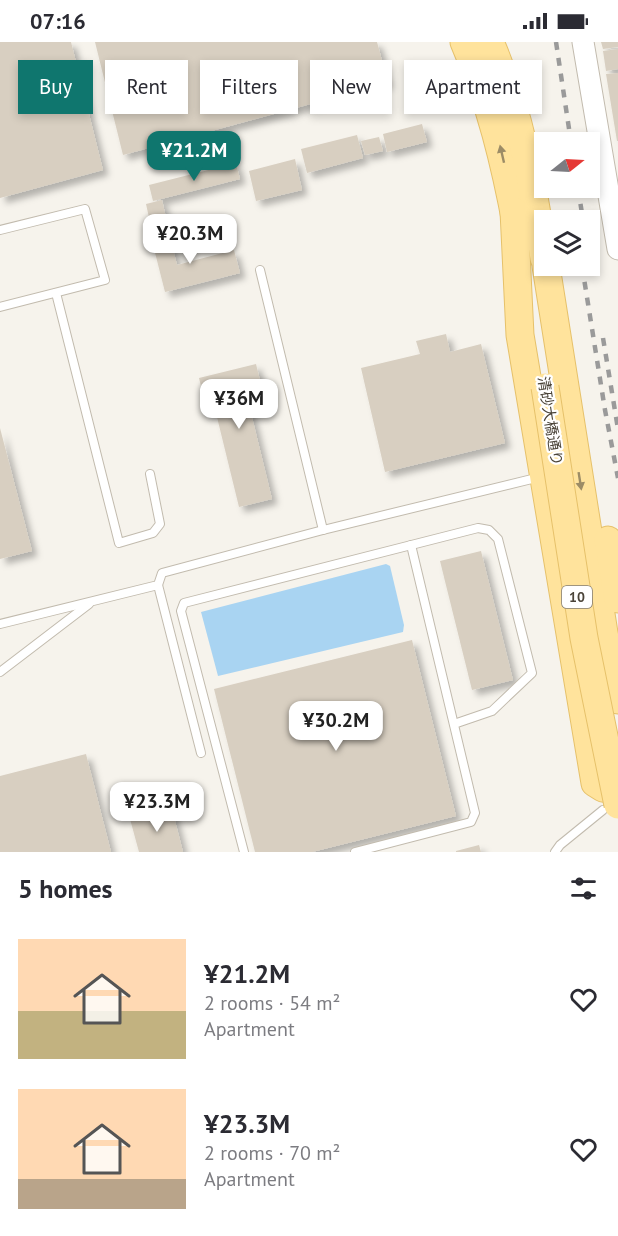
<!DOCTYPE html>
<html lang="en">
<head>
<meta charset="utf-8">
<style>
  body { margin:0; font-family:"PT Sans","Noto Sans JP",sans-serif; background:#f7f7f7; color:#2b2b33; height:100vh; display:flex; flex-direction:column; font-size:22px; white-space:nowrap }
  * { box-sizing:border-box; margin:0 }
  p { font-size:20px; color:#7c7c81 }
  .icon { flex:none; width:33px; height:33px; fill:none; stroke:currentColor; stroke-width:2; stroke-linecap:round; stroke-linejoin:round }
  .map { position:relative; height:810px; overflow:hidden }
  .side { display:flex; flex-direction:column; background:#fff; flex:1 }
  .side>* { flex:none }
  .banner { position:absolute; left:18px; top:18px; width:582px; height:54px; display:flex; gap:12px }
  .needle { width:39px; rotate:72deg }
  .tools { position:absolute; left:534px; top:90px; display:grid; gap:12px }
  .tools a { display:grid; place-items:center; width:66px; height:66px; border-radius:0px; background:#fff; box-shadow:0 3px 9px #0003; font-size:30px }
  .price { position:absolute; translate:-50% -51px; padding:0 14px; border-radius:12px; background:#fff; color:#222; font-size:20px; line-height:39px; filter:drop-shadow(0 2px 3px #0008) }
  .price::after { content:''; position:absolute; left:50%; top:36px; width:18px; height:14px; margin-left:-9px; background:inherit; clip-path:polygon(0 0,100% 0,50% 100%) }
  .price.on { background:#0f766e; color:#fff }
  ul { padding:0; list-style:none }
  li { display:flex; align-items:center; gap:18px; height:150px; padding:0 18px }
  li span { display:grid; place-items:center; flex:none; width:168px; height:120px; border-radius:0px; color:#555 }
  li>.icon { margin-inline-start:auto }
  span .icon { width:72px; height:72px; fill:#fffc; stroke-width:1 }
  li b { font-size:26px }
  h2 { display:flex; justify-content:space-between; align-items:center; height:72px; padding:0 18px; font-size:26px }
  .tag { padding:0 21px; border-radius:0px; background:#fff; box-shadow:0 3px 9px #0003; font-size:21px; line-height:54px }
  .tag.on { background:#0f766e; color:#fff }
  .status { display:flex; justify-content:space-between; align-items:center; height:42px; padding:0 30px; background:#fff; direction:ltr }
  .status svg { height:16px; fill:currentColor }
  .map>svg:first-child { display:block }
  .water { fill:#a9d4f2 }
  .building { fill:#d8cfc1; filter:url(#shadow) }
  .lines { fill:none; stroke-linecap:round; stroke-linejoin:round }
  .service-casing { stroke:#c2bbae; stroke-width:10 }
  .tertiary-casing { stroke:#c2bbae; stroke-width:23 }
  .primary-casing { stroke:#e6c16a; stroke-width:29 }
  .service { stroke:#fff; stroke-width:8 }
  .tertiary { stroke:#fff; stroke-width:21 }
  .primary { stroke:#ffe39c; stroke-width:27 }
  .rail { stroke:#9a9a9a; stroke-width:4.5; stroke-dasharray:8 8; stroke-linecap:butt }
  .primary-bridge-casing { stroke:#e6c16a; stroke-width:29; stroke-linecap:butt }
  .primary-bridge { stroke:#ffe39c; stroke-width:27 }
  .oneway { fill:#9c8c66 }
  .labels { text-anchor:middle; stroke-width:4.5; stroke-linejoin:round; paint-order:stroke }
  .shield { fill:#fff; stroke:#817c74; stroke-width:1.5 }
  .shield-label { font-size:14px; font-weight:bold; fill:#4b4439 }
  .street-label { font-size:15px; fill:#4b4439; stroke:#fff }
</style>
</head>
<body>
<div class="status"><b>07:16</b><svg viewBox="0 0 49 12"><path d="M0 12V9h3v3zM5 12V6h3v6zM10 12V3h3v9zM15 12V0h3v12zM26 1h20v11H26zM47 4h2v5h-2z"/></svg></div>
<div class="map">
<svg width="618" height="810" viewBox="0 0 618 810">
  <defs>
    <filter id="shadow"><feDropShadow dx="5.5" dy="5.5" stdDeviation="3" flood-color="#0004"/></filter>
  </defs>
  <rect width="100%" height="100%" fill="#f6f3ec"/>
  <polygon class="water" points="386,522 390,524 404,583 403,590 218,634 201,570"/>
  <g class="building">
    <polygon points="0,0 71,0 103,128 0,156"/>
    <polygon points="95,0 377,0 388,41 123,113"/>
    <polygon points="601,0 618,0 618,5 603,7"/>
    <polygon points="618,7 618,27 606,29 603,9"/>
    <polygon points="618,31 618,99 617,99 606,32"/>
    <polygon points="422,82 427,100 387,110 383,92"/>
    <polygon points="357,93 363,116 307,131 301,107"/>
    <polygon points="379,95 383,109 365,113 361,99"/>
    <polygon points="295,117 302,148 256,159 249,129"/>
    <polygon points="236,121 240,137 153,159 149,143"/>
    <polygon points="162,158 168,185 152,189 146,162"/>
    <polygon points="168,187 177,223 234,208 240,231 165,250 150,191"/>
    <polygon points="446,292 450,310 481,302 505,401 385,430 361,326 420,312 416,299"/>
    <polygon points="256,322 264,355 248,359 272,457 239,465 215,367 207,369 199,336"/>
    <polygon points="0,386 32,509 0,517"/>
    <polygon points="481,509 513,638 472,648 440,519"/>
    <polygon points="412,598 456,774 312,810 255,810 214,647"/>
    <polygon points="86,712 111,810 0,810 0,734"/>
    <polygon points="172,767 183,810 139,810 130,777"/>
    <polygon points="479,803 481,810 456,810 456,809"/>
  </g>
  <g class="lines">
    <defs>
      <g id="service">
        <polyline points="0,188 85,167 105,238 0,265"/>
        <polyline points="260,228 323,488"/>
        <polyline points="56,251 119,501 153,491 160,482 150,432"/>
        <polyline points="158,543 201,711"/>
        <polyline points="0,582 158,543 162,531 323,488 540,435"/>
        <polyline points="0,630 89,562"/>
        <polyline points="244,810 181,569 184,561 478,486 489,488 498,497 532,631 492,669 454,682"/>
        <polyline points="355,810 471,780 475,771 411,503"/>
        <polyline points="555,810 560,803 603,768"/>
      </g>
      <polyline id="tertiary" points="583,0 618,207"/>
      <g id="primary">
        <path d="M464 0C490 60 505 122 517 186"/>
        <path d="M490 0C520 69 533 143 544 216"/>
        <polyline points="514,169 520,293 595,741 603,746 618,737"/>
        <polyline points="546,224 604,591 618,658"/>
        <polyline points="608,498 618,557"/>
      </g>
    </defs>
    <use href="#service" class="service-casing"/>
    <use href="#tertiary" class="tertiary-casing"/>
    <use href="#primary" class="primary-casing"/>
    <use href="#service" class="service"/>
    <use href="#tertiary" class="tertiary"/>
    <use href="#primary" class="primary"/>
    <g class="rail">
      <polyline points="556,0 571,100"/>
      <polyline points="578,146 583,178"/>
      <polyline points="582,224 605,368 618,436"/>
      <polyline points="603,296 618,387"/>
    </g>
    <defs>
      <polyline id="primary-bridge" points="545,345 584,596 618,763"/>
    </defs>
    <use href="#primary-bridge" class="primary-bridge-casing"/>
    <use href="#primary-bridge" class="primary-bridge"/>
  </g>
  <defs><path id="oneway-solid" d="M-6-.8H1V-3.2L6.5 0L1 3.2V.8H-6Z" transform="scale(1.5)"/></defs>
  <g class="oneway">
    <use href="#oneway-solid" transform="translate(502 112) rotate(-103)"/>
    <use href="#oneway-solid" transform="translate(580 439) rotate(81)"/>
  </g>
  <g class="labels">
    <rect class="shield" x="562" y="544" width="30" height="22" rx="4.5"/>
    <g class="shield-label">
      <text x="577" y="560">10</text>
    </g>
    <g class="street-label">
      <text transform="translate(550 379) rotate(81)" y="5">清砂大橋通り</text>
    </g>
  </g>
</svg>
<div class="tools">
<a><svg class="needle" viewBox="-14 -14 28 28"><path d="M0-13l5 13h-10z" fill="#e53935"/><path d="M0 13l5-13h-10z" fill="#7c7c81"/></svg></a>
<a><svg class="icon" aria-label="layers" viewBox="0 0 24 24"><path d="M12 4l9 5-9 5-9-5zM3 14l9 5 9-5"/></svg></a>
</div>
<b class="price on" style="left:194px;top:140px">¥21.2M</b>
<b class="price" style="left:190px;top:223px">¥20.3M</b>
<b class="price" style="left:239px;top:388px">¥36M</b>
<b class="price" style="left:336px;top:710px">¥30.2M</b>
<b class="price" style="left:157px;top:791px">¥23.3M</b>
<div class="banner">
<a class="tag on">Buy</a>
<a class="tag">Rent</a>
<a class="tag">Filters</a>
<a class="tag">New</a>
<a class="tag">Apartment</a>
</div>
</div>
<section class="side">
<h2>5 homes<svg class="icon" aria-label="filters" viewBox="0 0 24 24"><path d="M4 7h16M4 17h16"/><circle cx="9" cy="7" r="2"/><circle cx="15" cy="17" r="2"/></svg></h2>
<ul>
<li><span style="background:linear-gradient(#ffd9b3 60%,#c2b280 0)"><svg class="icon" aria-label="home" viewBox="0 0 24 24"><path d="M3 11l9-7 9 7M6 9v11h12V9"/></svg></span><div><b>¥21.2M</b><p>2 rooms · 54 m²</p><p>Apartment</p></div><svg class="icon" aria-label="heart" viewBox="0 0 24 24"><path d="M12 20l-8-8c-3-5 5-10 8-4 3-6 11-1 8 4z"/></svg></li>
<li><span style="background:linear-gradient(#ffd9b3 75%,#b9a48a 0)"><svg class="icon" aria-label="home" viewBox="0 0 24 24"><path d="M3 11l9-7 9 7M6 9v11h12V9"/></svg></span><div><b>¥23.3M</b><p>2 rooms · 70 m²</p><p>Apartment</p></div><svg class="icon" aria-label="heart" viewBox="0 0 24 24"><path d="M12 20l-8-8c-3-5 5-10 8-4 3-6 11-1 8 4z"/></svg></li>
</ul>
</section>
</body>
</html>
